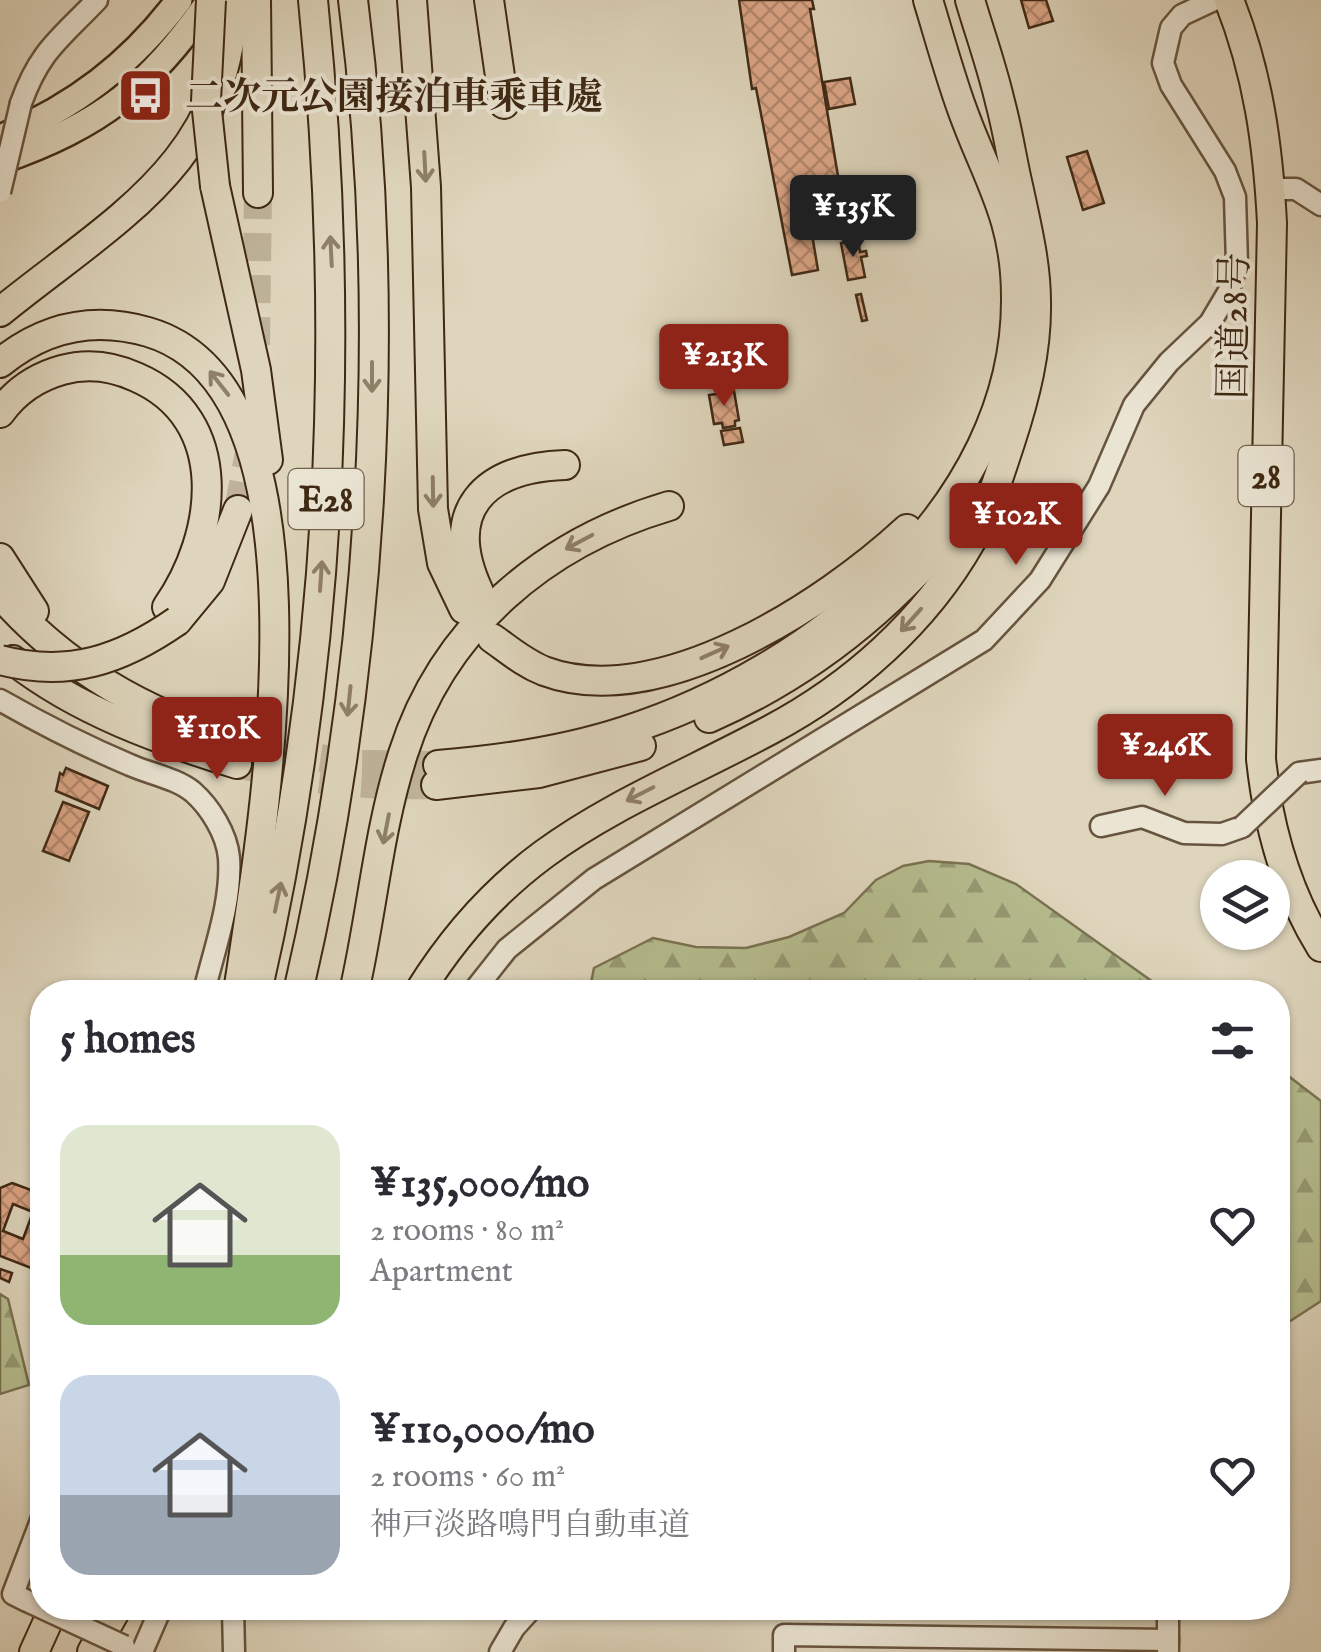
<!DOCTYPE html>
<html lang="en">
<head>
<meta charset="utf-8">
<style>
  body { margin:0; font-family:"IM FELL English","Noto Serif JP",serif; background:#f2f2f3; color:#2b2b33; height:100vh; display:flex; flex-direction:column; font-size:38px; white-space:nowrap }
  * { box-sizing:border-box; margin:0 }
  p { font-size:32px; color:#7c7c81 }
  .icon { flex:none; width:55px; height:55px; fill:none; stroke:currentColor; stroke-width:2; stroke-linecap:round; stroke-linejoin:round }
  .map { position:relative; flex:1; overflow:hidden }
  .details { position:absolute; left:30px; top:980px; width:1260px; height:640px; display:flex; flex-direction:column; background:#fff; border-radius:40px; box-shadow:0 2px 8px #0004 }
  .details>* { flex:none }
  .controls { position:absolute; left:1200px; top:860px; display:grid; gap:20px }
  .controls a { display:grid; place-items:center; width:90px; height:90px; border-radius:50%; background:#fff; box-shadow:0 2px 8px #0004; font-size:50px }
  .price { position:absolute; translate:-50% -85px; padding:0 22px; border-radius:10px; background:#8f2418; color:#fff; font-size:32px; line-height:65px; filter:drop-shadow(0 2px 5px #0008) }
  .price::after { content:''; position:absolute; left:50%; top:60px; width:30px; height:22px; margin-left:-15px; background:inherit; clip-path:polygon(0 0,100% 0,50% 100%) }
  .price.selected { background:#222; color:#fff }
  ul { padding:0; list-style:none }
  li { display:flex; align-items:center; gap:30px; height:250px; padding:0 30px }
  li span { display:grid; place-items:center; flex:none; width:280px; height:200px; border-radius:30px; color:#555 }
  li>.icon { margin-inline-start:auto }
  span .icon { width:120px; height:120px; fill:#fffc; stroke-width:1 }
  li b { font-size:42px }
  h2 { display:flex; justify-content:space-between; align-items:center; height:120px; padding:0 30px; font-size:42px }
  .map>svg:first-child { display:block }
  .forest { fill:url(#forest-firs); stroke:#7a7251; stroke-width:2.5 }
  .building { fill:url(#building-cross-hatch); stroke:#3f2914; stroke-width:2.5; fill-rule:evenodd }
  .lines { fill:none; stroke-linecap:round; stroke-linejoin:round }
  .highway-tunnel { stroke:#beb39a; stroke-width:28; stroke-dasharray:28 14; stroke-linecap:butt }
  .minor-casing { stroke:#67543e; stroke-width:25 }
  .major-casing { stroke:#3f2914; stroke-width:30 }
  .highway-casing { stroke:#3f2914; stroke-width:32 }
  .minor { stroke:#eae4d3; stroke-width:20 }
  .major { stroke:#ded5bc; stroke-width:25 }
  .highway { stroke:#ded5bc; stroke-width:28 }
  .minor-bridge-casing { stroke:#67543e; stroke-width:25; stroke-linecap:butt }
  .highway-bridge-casing { stroke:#3f2914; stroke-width:32; stroke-linecap:butt }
  .minor-bridge { stroke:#eae4d3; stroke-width:20 }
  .highway-bridge { stroke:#ded5bc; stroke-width:28 }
  .oneway { stroke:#8e7f68 }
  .labels { text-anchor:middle; stroke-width:8; stroke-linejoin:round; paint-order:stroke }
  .shield { fill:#eae4d3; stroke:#72614d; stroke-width:2.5 }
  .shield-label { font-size:35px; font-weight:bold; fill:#3f2914 }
  .poi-label { font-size:38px; font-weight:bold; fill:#3f2914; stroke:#eae4d3; text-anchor:start }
  .street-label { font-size:38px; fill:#3f2914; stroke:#eae4d3 }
</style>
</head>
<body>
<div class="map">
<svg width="1321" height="1652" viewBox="0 0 1321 1652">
  <defs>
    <pattern id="forest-firs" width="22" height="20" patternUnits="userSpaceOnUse" patternTransform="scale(2.5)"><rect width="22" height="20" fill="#b5bc8e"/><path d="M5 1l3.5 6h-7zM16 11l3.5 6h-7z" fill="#959973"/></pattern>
    <pattern id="building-cross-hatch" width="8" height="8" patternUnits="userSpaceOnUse" patternTransform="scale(2.5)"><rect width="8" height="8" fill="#dca687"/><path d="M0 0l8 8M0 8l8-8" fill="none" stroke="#b4876d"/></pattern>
  </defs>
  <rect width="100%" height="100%" fill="#ded5bc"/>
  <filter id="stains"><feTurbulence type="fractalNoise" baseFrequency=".002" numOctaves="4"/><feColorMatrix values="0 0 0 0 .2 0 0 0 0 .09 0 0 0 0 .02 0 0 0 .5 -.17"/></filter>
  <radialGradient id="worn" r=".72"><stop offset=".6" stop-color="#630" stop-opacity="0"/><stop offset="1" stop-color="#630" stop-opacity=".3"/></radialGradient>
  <g class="forest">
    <polygon points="929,861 969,864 1016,884 1167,992 589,992 594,968 653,938 696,947 746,948 789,937 844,913 876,880 903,866"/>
    <polygon points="1278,1068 1321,1101 1321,1301 1278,1329"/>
    <polygon points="0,1294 8,1299 29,1385 0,1394"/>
  </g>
  <g class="building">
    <polygon points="739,0 812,0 814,9 810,9 840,188 805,193 818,270 792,275 756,88 752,89"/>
    <polygon points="1021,0 1046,0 1053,21 1029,28"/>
    <polygon points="850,78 855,104 829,109 824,82"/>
    <polygon points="1087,151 1104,203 1083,210 1067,157"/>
    <polygon points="858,240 860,252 866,251 867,256 861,257 865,277 848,280 841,243"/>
    <polygon points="861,294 867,320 862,321 856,295"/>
    <polygon points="734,391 739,420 735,421 735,426 723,428 722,423 714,424 709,395"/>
    <polygon points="740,428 743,442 724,445 721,431"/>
    <polygon points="66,768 108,786 99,809 56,791 60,773 63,775"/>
    <polygon points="63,802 89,812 69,861 43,851"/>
    <path d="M12 1183 42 1194V1255H37L31 1268 0 1256V1188ZM13 1204 33 1212 23 1239 3 1231Z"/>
    <polygon points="0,1269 12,1273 9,1282 0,1278"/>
  </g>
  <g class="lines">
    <g class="highway-tunnel">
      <polyline points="256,345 258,193"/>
      <polyline points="238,510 250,447"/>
      <polyline points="279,752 362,764 438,765"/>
      <path d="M237 764C304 780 368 787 436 785"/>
    </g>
    <defs>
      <g id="minor">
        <path d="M21 103C40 50 60 39 97 0"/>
        <polyline points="1271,189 1296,189 1321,205"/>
        <path d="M0 700C42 724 85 746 130 765 150 774 176 778 193 792 210 807 227 834 229 858 232 903 214 949 204 992"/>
        <polyline points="1299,773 1321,770"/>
        <polyline points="1101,826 1142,817 1184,833 1222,834 1242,827"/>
        <polyline points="473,992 507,949 594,879 984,640 1040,580 1099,486 1134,405 1169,362 1210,323 1229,291 1237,263 1235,197 1225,171 1171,85 1163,63 1171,28 1182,15 1214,0"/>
        <polyline points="27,1601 13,1594 42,1518"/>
        <polyline points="233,1608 234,1652"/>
        <polyline points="1168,1608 1168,1650"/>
        <polyline points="142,1652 161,1608"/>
        <polyline points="500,1652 514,1628 532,1608"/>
        <polyline points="784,1652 784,1635 1168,1640"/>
      </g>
      <g id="major">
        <path d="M0 138C74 107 131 64 179 0"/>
        <path d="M0 161C102 125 148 88 210 0"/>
      </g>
      <g id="highway">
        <polyline points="256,0 258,193"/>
        <polyline points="412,0 426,187 433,509 442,563 464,609"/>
        <polyline points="489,0 504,104"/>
        <path d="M1229 0C1258 73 1268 145 1272 223L1261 759C1268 826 1285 889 1321 947"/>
        <polyline points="215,186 256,370 268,460"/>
        <path d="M0 312C113 220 229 163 233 0"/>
        <path d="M0 363C44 327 93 316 148 332 343 389 260 845 238 992"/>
        <path d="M0 413C15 392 37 377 62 370 87 363 112 366 136 377 233 419 217 536 167 607"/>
        <polyline points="0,558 34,611"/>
        <path d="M479 592C441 511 483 468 565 465"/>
        <path d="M0 594C64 668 150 716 243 743"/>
        <polyline points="177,621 210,581 238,510"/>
        <path d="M492 638C509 650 524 663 544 671 659 714 826 604 907 529"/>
        <path d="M13 660C78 711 159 740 237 764"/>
        <path d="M709 718C818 670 908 594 978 499"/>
        <path d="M438 765C501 760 564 751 625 731 810 672 1018 509 1016 297 1016 217 987 179 962 109 949 73 939 36 928 0"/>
        <polyline points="436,785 539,773 641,746"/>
        <path d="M257 992C332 666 347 333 313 0"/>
        <path d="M298 992C372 674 395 325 353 0"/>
        <path d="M354 992C372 914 378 831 403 754 443 628 544 543 669 506"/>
        <path d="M419 992C513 840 621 809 770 730 851 687 925 622 971 541 989 510 999 476 1010 443 1025 397 1037 351 1036 302 1036 264 1027 228 1019 190 1012 161 1008 131 1000 102 992 67 980 34 970 0"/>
        <polyline points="34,1652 54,1608"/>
        <polyline points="92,1652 117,1608"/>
      </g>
    </defs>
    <use href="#minor" class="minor-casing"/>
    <use href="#major" class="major-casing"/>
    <use href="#highway" class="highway-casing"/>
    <use href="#minor" class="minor"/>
    <use href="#major" class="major"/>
    <use href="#highway" class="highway"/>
    <defs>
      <g id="minor-bridge">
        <polyline points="0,192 21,103"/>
        <polyline points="1242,827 1299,773"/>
        <polyline points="27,1601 124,1646"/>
      </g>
      <g id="highway-bridge">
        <polyline points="211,0 206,101 215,186"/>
        <path d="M0 660C68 678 121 660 177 621"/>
      </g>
    </defs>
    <use href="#minor-bridge" class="minor-bridge-casing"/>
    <use href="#highway-bridge" class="highway-bridge-casing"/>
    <use href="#minor-bridge" class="minor-bridge"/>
    <use href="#highway-bridge" class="highway-bridge"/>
  </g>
  <defs><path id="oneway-shaft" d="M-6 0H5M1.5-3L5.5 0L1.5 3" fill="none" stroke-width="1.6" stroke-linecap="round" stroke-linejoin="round" transform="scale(2.5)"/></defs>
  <g class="oneway">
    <use href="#oneway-shaft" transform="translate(425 167) rotate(87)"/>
    <use href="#oneway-shaft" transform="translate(331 251) rotate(-93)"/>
    <use href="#oneway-shaft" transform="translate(372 377) rotate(90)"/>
    <use href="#oneway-shaft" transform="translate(219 383) rotate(-128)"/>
    <use href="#oneway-shaft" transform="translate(433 492) rotate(89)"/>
    <use href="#oneway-shaft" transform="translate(579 542) rotate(152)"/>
    <use href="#oneway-shaft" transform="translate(321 576) rotate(-86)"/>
    <use href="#oneway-shaft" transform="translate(911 620) rotate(132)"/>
    <use href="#oneway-shaft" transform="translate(715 652) rotate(-24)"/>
    <use href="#oneway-shaft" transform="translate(349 701) rotate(96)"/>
    <use href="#oneway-shaft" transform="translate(640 794) rotate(153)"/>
    <use href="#oneway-shaft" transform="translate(386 829) rotate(101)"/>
    <use href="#oneway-shaft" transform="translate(278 897) rotate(-78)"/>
  </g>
  <defs>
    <symbol id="bus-square" viewBox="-11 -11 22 22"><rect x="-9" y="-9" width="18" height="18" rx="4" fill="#8f2418" stroke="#eae4d3"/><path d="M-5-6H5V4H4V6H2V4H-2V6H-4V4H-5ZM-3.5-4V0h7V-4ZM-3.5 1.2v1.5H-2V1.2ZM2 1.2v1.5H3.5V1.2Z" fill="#fff"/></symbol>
  </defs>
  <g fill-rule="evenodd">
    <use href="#bus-square" x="114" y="64" width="63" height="63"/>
  </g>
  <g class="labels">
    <g class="shield">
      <rect x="1238.5" y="446" width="55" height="60" rx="8"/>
      <rect x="288.5" y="469" width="75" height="60" rx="8"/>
    </g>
    <g class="shield-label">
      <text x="1266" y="488">28</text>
      <text x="326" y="511">E28</text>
    </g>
    <g class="poi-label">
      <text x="185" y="109">二次元公園接泊車乘車處</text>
    </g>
    <g class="street-label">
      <text transform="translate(1233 326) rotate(-89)" y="13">国道28号</text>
    </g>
  </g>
  <rect width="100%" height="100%" filter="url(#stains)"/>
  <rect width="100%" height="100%" fill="url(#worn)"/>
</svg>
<div class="controls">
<a><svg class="icon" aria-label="layers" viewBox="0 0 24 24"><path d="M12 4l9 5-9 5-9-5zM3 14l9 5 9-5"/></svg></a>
</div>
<b class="price selected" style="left:853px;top:260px">¥135K</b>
<b class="price" style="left:724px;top:409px">¥213K</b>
<b class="price" style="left:1016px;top:568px">¥102K</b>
<b class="price" style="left:217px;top:782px">¥110K</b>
<b class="price" style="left:1165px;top:799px">¥246K</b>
<section class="details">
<h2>5 homes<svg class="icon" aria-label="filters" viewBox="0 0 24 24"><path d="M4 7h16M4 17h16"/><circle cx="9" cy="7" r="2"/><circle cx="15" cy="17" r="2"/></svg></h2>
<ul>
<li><span style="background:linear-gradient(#dfe7d0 65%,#8fb573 0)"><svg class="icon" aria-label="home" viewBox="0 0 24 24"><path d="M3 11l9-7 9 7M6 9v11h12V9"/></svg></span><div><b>¥135,000/mo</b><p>2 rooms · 80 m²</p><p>Apartment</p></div><svg class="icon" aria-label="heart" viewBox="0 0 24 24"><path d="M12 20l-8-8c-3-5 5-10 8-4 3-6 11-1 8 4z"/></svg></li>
<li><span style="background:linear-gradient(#c9d6e8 60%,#9aa5b1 0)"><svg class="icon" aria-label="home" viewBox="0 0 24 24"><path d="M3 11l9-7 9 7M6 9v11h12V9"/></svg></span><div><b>¥110,000/mo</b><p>2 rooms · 60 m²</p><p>神戸淡路鳴門自動車道</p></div><svg class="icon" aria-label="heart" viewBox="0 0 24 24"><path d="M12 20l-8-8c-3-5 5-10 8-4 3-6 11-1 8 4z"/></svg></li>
</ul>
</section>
</div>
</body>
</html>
